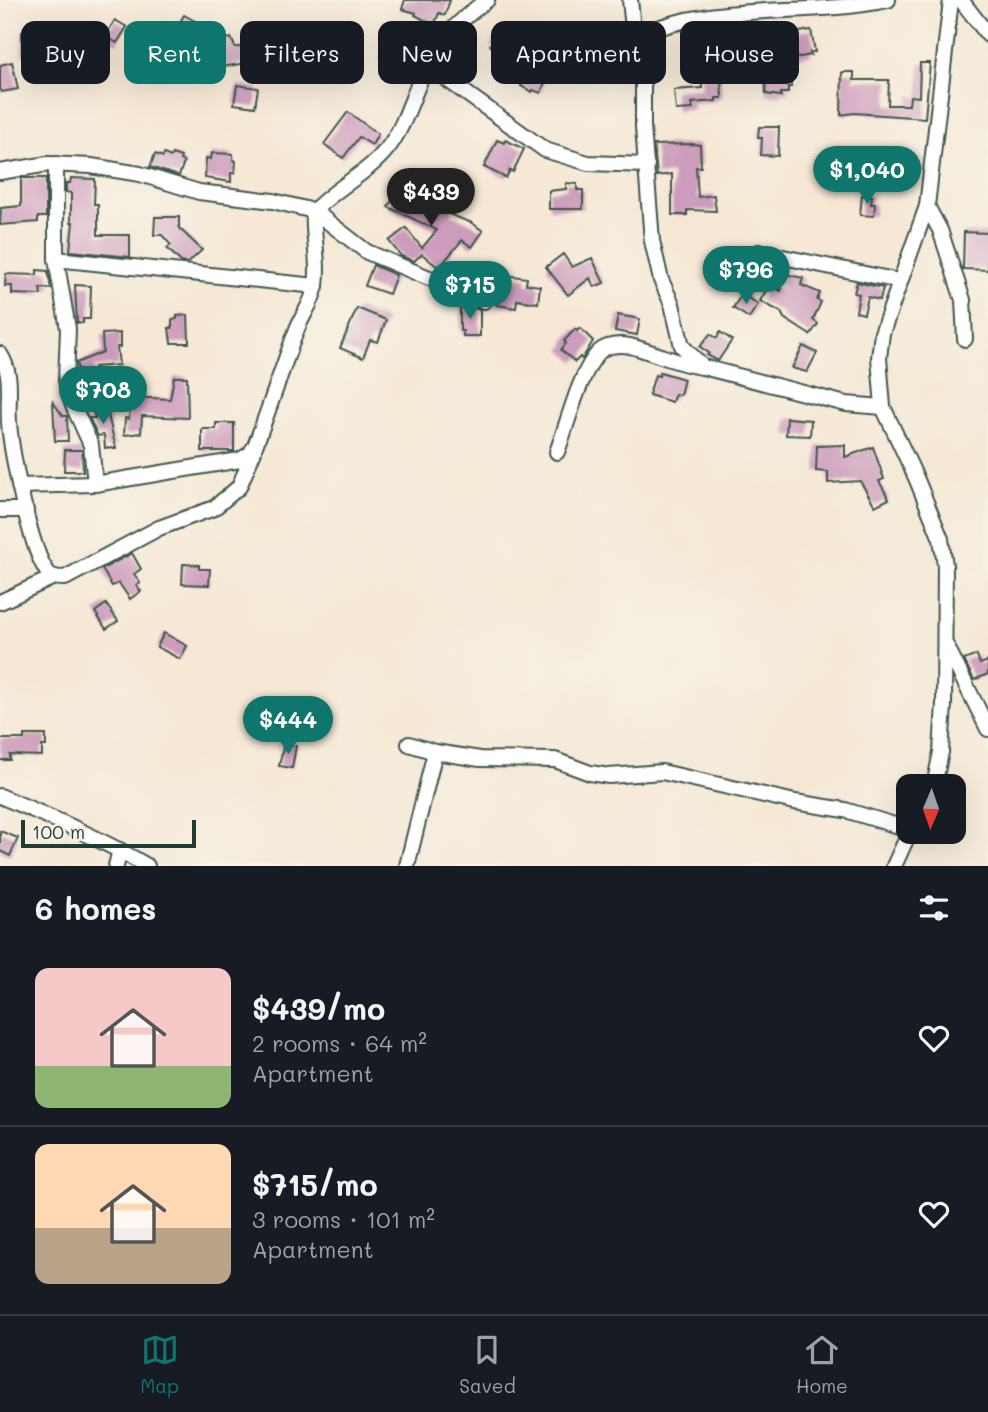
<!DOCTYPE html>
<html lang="en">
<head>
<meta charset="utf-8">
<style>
  body { margin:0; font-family:Mali,sans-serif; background:#20242c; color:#f1f3f6; height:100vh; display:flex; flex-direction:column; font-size:26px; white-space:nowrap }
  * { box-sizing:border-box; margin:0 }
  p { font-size:23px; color:#9ea1a6 }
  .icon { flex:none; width:38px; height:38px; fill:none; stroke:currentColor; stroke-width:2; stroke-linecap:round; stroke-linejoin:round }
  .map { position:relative; height:866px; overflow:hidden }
  .drawer { display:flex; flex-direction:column; background:#171b24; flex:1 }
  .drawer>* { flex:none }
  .hud { position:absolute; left:21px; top:21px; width:947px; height:63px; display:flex; gap:14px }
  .needle { width:46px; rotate:182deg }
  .tools { position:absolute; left:896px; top:774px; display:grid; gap:14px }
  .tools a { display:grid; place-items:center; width:70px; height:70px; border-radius:14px; background:#171b24; box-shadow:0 7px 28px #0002; font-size:35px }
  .scale { position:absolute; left:21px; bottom:18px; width:175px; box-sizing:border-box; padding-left:7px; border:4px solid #1f3d34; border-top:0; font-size:19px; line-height:24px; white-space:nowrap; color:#1f3d34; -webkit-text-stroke:5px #f7f3e8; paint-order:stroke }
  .price { position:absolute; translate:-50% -60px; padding:0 16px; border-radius:24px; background:#0f766e; color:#fff; font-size:23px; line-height:46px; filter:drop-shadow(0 2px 4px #0008) }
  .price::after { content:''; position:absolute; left:50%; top:42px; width:21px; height:16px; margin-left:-10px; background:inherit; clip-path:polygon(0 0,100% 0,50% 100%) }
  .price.on { background:#222; color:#fff }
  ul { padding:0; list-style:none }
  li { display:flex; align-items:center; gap:21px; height:175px; padding:0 35px }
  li+li { border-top:2px solid #363941 }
  li span { display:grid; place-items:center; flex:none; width:196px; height:140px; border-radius:14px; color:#555 }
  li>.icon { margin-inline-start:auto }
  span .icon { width:84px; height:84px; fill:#fffc; stroke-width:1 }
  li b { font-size:30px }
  h2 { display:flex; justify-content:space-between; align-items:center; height:84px; padding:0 35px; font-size:30px }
  .pill { padding:0 24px; border-radius:14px; background:#171b24; box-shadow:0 7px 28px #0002; font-size:24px; line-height:63px }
  .pill.on { background:#0f766e; color:#fff }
  .menu { display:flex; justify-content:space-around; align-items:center; height:98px; border-top:2px solid #363941; background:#171b24; font-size:19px; color:#9ea1a6 }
  .menu a { display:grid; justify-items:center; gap:4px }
  .menu .on { color:#0f766e }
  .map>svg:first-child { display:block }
  .building { fill:#cd9cbc }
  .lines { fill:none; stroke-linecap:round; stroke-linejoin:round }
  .street-casing { stroke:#3f574c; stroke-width:18 }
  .street { stroke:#fff; stroke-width:14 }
</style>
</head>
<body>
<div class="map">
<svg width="988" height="866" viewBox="0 0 988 866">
  <rect width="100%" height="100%" fill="#f7f3e8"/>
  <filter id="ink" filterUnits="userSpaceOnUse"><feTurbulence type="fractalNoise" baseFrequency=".0143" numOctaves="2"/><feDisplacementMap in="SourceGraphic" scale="14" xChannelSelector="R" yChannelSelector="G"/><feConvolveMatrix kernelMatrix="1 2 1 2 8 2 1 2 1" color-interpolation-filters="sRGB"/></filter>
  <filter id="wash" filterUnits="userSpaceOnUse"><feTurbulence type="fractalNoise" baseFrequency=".00686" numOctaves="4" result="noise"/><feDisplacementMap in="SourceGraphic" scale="28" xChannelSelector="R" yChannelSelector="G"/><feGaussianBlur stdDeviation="1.57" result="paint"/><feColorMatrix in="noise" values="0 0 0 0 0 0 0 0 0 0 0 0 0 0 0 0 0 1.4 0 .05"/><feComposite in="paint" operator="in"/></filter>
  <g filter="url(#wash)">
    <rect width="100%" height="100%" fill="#f6e8d5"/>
    <g id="blocks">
      <g class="building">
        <polygon points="405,0 450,0 445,15 439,13 434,25 415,15 416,13 402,9"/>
        <polygon points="184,15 202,25 193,45 173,34"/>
        <polygon points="115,20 127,27 117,43 105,36"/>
        <polygon points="735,23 737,35 733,36 736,54 740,54 742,65 724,63 724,72 721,72 722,98 716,98 716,101 692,103 693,109 676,110 674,90 702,88 700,62 705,63 706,51 717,52 713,27"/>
        <polygon points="509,30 525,42 507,62 490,45 500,32 504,36"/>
        <polygon points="811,30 815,52 810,52 811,55 784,60 781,39 799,36 799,32"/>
        <rect x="22" y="32" width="16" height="23"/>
        <polygon points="394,34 408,42 406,46 409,48 394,68 381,57 386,48 383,47"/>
        <polygon points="231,38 235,47 265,48 264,70 248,69 248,63 214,68 208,42"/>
        <polygon points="92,41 100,56 74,69 67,54"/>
        <polygon points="548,45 557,50 547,67 550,68 541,93 533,90 532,92 521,86 525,77 534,82"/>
        <polygon points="304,52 322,63 312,83 292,73"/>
        <polygon points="12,62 18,89 2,92 0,89 0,65"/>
        <polygon points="920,63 930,63 925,118 854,113 841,115 842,72 854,72 854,80 889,80 888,105 909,105 910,96 919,97"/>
        <polygon points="791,72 791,87 788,87 788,93 781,93 781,96 766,94 765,73"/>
        <polygon points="237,85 258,88 255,107 234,104"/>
        <polygon points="348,112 378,134 372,145 359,137 343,158 324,144"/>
        <polygon points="759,127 779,127 778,156 761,155 762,138 758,138"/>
        <polygon points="497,140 504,143 505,140 524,149 513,172 510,170 506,178 484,167"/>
        <polygon points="692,144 700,145 701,167 696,167 698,197 714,195 716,211 687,210 687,215 672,215 672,174 657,176 654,145"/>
        <polygon points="212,153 233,154 233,160 236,161 235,173 231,173 231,182 205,178 206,158 211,159"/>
        <polygon points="155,154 163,157 164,154 171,157 172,154 181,157 180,160 184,162 179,176 150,167"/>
        <polygon points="849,171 850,185 831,187 830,173"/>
        <polygon points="21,178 46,178 46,217 38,217 38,222 0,225 1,208 21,206"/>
        <polygon points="71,178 95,179 94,204 98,204 98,235 130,235 130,257 70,251 73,222 71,222 71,193 66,192 66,183 70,183"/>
        <polygon points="403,182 413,189 411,192 435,206 438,198 455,206 451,215 472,223 483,231 472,247 462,240 439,268 422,254 414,261 401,256 389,241 406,228 422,248 437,230 388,207"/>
        <polygon points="566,183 577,184 577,190 583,190 583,209 549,209 549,191 566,189"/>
        <polygon points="862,195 872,196 871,204 875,204 874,216 860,215"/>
        <polygon points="155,217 179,217 179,228 202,250 188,263 181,262 167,248 171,245 162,235 154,235"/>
        <polygon points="964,232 988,233 988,270 963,269"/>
        <polygon points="563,254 572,267 592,258 604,283 594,287 590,278 568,295 546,267"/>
        <polygon points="373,265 396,275 389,294 365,286"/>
        <polygon points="37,270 48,271 51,289 40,288 41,295 12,294 12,286 5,286 6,274 37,275"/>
        <polygon points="784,274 803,278 801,285 820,293 817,300 821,302 813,320 818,324 810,335 784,318 781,312 760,301 769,285 781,291"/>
        <polygon points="505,275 527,278 526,284 540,286 538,303 517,300 516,308 497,305 500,285 503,286"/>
        <polygon points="857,282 883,288 880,300 868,297 864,314 856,312 859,294 854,293"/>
        <polygon points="75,285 91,286 90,319 83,319 83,323 77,323"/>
        <polygon points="742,294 758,304 749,318 733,308"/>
        <polygon points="460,306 470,306 480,310 480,336 463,336 463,331 460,331"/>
        <polygon points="357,308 386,320 378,342 370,340 363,358 340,348"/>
        <polygon points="188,315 189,343 171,343 169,328 172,328 172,320 177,319 177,316"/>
        <polygon points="618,315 640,319 637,335 615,331"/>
        <polygon points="580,328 593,341 582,359 580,357 575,362 561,350 566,343 564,341 575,329 577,331"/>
        <polygon points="720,332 732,340 718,361 707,355 709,353 700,347 710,334 717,338"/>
        <polygon points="120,333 120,347 117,347 119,365 94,367 98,376 83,382 76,363 103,352 102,334"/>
        <polygon points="803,346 817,353 807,372 792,368"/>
        <polygon points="660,372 684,379 680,395 675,394 672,402 649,395 655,375 659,376"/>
        <polygon points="174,377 187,377 188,418 142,416 141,433 124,435 125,418 129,419 131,397 170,399"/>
        <polygon points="53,402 63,416 67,416 68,441 55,441"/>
        <polygon points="106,406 112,432 116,448 105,448 104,435 98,436 89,418 95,418 93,409"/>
        <polygon points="787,418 811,420 810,436 786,435"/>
        <polygon points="216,423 234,423 234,451 202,451 202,429 216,429"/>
        <polygon points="845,445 845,457 873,447 884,479 879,481 889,499 875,506 860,481 828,483 828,472 816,471 817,446"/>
        <polygon points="65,450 82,450 83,471 64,471"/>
        <polygon points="132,553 141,569 134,574 140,583 136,585 141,591 130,599 119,583 112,586 102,569"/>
        <polygon points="183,564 199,565 199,569 210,569 209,585 182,584"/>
        <polygon points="106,604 118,621 106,629 95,612"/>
        <polygon points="164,633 187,646 180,659 157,647"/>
        <polygon points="977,655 980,664 988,661 988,674 974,680 964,660"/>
        <polygon points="24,735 46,735 46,746 42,746 42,756 10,755 10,760 0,760 0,739 24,739"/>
        <polygon points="284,744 296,746 292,768 279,766"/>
        <polygon points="0,831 18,838 10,856 0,851"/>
      </g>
    </g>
  </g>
  <g filter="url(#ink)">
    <use href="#blocks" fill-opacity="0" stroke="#3f574c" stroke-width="2"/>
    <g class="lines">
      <defs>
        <g id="street">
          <polyline points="630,0 634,37 643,60 643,127 652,241 661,280 672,304 682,346 703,367 846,404 883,407"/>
          <polyline points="961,0 988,35"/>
          <path d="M634 37C717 0 801 18 888 0"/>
          <polyline points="427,65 545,150 588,163 647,165"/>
          <polyline points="56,164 56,259 68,329 66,381 72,403 91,445 95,484"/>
          <polyline points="0,172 48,164 91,166 140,174 199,192 273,201 314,211 367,252 484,301"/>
          <polyline points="927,206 940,230 963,300 965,339"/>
          <polyline points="759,252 899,281"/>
          <polyline points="56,259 316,286"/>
          <path d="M0 354C14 376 7 397 9 422 11 451 31 555 49 574 53 578 59 578 65 578L159 528 214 508 239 487 254 451"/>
          <path d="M557 452C567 426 580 371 599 352 606 345 620 344 630 346 654 352 677 364 703 367"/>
          <path d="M19 486 95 484 240 460 250 454 255 446C270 407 282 368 297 329 303 314 313 302 316 285 320 261 312 235 314 211 336 187 367 174 387 149 406 125 413 93 426 67 440 39 462 18 487 0"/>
          <polyline points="0,510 26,510"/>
          <polyline points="0,602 54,577"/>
          <polyline points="947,647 988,729"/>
          <polyline points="409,744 435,752 480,759 555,760 590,773 609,776 662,772 795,802 845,810 908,829"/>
          <polyline points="934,786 941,752 944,704 945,565 941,539 917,480 883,407 879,358 882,333 927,206 951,0"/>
          <path d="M0 796C50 817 100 838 147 866"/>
          <polyline points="116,866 120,850"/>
          <polyline points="407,866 435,752"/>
          <polyline points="894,866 910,831"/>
        </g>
      </defs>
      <use href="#street" class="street-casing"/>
      <use href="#street" class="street"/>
    </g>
  </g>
</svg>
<div class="tools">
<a><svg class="needle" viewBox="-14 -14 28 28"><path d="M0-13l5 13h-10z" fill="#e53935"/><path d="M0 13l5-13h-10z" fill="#9ea1a6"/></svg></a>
</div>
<div class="scale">100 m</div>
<b class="price" style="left:867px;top:206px">$1,040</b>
<b class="price on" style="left:431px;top:228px">$439</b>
<b class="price" style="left:746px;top:306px">$796</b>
<b class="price" style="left:470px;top:321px">$715</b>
<b class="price" style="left:103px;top:426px">$708</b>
<b class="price" style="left:288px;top:756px">$444</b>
<div class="hud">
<a class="pill">Buy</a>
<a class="pill on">Rent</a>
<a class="pill">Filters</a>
<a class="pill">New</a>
<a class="pill">Apartment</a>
<a class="pill">House</a>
</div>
</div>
<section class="drawer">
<h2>6 homes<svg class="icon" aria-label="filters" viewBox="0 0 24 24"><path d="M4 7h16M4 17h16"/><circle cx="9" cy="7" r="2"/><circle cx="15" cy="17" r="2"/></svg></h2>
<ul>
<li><span style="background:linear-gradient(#f6c9c9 70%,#8fb573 0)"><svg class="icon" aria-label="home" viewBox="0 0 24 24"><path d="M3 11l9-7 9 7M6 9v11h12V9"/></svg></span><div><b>$439/mo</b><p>2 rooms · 64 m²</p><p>Apartment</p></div><svg class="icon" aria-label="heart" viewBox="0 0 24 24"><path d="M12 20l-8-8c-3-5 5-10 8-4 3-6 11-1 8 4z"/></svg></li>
<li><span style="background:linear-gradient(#ffd9b3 60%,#b9a48a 0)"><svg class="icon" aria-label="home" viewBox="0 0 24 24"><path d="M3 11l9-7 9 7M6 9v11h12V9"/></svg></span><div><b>$715/mo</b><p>3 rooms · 101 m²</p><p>Apartment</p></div><svg class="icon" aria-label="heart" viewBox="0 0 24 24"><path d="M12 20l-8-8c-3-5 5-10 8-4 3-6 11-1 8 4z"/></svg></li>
</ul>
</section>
<nav class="menu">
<a class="on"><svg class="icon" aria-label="map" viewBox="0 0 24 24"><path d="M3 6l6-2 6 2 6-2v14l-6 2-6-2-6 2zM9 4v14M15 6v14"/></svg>Map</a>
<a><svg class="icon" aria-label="saved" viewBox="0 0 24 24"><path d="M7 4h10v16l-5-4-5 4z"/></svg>Saved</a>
<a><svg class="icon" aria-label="home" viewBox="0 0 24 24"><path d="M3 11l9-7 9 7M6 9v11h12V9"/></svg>Home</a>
</nav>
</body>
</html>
